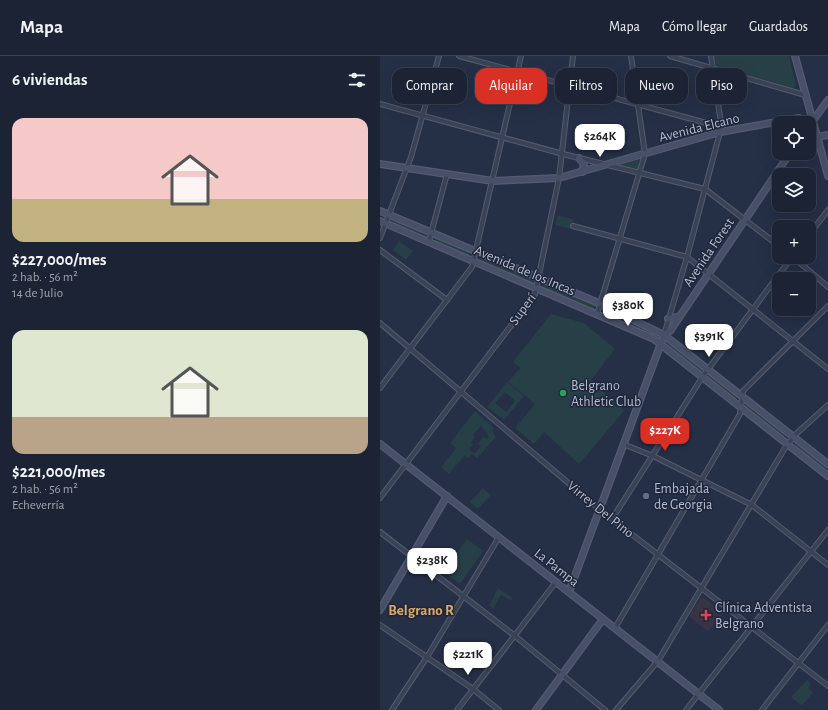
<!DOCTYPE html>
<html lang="es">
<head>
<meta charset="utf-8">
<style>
  body { margin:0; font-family:"Alegreya Sans",sans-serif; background:#252b3c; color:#f1f3f6; height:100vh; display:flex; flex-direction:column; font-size:15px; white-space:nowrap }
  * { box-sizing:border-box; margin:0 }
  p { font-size:13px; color:#a0a4ac }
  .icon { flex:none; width:22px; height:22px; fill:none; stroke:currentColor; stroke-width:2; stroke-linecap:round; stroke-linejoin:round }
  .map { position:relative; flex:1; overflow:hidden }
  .side { display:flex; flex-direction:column; background:#1c2334; width:380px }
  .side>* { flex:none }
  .guide { position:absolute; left:12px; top:12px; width:376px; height:36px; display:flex; gap:8px }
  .buttons { position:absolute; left:392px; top:60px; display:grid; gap:8px }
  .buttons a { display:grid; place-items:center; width:44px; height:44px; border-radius:8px; background:#1c2334; box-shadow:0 4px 16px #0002,0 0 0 1px #3a404f; font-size:20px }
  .price { position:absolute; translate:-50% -34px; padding:0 9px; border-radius:8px; background:#fff; color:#222; font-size:13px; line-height:26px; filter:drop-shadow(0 1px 2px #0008) }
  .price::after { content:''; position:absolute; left:50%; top:24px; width:12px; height:9px; margin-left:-6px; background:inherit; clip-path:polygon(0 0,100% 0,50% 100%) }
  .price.on { background:#d93025; color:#fff }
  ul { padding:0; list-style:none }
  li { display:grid; align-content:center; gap:8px; height:212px; padding:0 12px }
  li span { display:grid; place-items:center; height:124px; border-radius:12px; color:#555 }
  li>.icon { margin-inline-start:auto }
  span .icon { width:72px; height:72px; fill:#fffc; stroke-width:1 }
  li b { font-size:17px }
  h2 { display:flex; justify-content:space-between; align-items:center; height:48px; padding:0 12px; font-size:17px }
  .chip { padding:0 14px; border-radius:12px; background:#1c2334; box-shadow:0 4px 16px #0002,0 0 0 1px #3a404f; font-size:14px; line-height:36px }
  .chip.on { background:#d93025; color:#fff }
  header { display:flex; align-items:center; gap:24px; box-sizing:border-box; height:56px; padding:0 20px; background:#1c2334; border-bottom:1px solid #3a404f }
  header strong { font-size:19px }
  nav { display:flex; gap:22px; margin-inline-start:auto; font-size:14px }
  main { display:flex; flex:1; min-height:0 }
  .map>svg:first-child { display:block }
  .medical { fill:#383345 }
  .green { fill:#273f47; fill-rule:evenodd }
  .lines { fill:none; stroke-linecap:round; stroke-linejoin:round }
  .street-casing { stroke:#555c70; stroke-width:6 }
  .secondary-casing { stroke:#555c70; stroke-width:8 }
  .street { stroke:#3a4255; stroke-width:4 }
  .secondary { stroke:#474f69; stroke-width:5.5 }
  .leisure-dot { fill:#2e9e5b; stroke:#1e263b; stroke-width:1.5 }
  .service-dot { fill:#5c6f8a; stroke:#1e263b; stroke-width:1.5 }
  .health-dot { fill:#e0444e; stroke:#1e263b; stroke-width:1.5 }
  .labels { text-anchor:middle; stroke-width:3; stroke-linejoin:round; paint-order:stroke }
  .street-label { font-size:14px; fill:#b8bdce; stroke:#1e263b }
  .poi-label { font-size:14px; fill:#b8bdce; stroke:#1e263b; text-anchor:start }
  .neighbourhood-label { font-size:15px; font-weight:bold; fill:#e0a961; stroke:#1e263b }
</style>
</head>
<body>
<header>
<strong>Mapa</strong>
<nav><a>Mapa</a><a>Cómo llegar</a><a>Guardados</a></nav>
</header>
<main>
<section class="side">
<h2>6 viviendas<svg class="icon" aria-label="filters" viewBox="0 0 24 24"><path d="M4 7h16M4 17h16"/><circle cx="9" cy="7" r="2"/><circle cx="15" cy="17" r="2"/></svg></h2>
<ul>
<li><span style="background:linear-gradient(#f6c9c9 65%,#c2b280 0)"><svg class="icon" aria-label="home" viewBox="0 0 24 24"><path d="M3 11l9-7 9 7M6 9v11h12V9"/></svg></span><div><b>$227,000/mes</b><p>2 hab. · 56 m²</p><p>14 de Julio</p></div></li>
<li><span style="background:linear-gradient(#dfe7d0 70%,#b9a48a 0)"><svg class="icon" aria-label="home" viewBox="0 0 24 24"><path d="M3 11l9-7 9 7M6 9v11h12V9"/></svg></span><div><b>$221,000/mes</b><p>2 hab. · 56 m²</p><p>Echeverría</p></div></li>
</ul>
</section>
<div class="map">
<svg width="448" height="654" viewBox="0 0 448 654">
  <rect width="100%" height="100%" fill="#252f46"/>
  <polygon class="medical" points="323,541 343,557 328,576 309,560 321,542"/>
  <g class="green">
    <polygon points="333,0 409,0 416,30 411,33 337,12"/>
    <polygon points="260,103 258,114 240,109"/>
    <polygon points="178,159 194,164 191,173 175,169"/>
    <polygon points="14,164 45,176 47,180 14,168"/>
    <polygon points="56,181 90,195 89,199 54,185"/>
    <polygon points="19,185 33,195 26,204 13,194"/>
    <polygon points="101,201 155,224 155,226 153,228 100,204"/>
    <polygon points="163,227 215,249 214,253 162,231"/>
    <polygon points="225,252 276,277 276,280 274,281 223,257"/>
    <polygon points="171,258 204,267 235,293 211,324 244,355 199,408 164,376 154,388 135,372 155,348 128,326 140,312 133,306"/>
    <polygon points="288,286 322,312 322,315 320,315 287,289"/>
    <polygon points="331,316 359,339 355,344 327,321"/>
    <path d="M127 326 144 340 124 364 107 351ZM125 336 135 345 126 356 115 347Z"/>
    <polygon points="367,347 403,376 404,379 403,381 365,351"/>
    <path d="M95 355 114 372 112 375 116 381 97 402 92 398 88 402 85 399 69 418 61 411 76 392 70 387ZM101 370 109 380 107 383 102 380 103 381 98 388 101 390 94 398 89 393 93 389 91 387 95 381 93 379Z"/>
    <polygon points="417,387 448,411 448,417 413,390"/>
    <polygon points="103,432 111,439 98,453 90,446"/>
    <polygon points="87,483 103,495 80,528 63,516"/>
    <polygon points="118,532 133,542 131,545 121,539 113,553 109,550"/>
    <polygon points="427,624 431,628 428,632 433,636 422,650 411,641"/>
  </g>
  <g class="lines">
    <defs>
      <g id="street">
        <polyline points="79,0 334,69 340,76"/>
        <polyline points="290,0 425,39"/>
        <polyline points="0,48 183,98 325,133 399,190"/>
        <polyline points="193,170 307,201 448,313"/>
        <polyline points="429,179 448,154"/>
        <polyline points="0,182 31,101 59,0"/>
        <polyline points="49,185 67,118"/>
        <polyline points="0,194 67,244"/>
        <polyline points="413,201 448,231"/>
        <polyline points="217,258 265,98 251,0"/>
        <polyline points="0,267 219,453 448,630"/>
        <polyline points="284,279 307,201 340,76 341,67 331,0"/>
        <polyline points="0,332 92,211 141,0"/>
        <polyline points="243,388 273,400 372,449 448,509"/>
        <polyline points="0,442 155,238 179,122 193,0"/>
        <polyline points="232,463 323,320 412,201"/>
        <polyline points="0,476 135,580 225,654"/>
        <polyline points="0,569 93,633 119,654"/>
        <polyline points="235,572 360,358 363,335 448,250"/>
        <polyline points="12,654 47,601 119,481"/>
        <polyline points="77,654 176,526"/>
        <polyline points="236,654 278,605 405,392 416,378 448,349"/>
        <polyline points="306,654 448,474"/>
        <polyline points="382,654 448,569"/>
      </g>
      <g id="secondary">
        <polyline points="415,0 448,120"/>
        <polyline points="429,70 448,44"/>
        <polyline points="437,81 448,79"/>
        <polyline points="199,102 204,108 202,116"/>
        <polyline points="0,108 113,125 179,122 340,76 419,62 432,66"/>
        <polyline points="0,155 221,248 284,279 448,408"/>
        <polyline points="0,165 274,283 448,420"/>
        <polyline points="288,263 298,261"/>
        <polyline points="0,388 339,654"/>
        <polyline points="189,536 284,279 290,275 410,97"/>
        <polyline points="0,554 67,440"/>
        <polyline points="156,654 223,563"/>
      </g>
    </defs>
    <use href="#street" class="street-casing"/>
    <use href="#secondary" class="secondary-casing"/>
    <use href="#street" class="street"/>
    <use href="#secondary" class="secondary"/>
  </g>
  <circle class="leisure-dot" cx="183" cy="337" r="4"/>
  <circle class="service-dot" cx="266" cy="440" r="4"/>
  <path class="health-dot" d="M324 553h4v4h4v4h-4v4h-4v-4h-4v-4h4z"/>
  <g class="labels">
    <g class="street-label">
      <text transform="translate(319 71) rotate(-14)" y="5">Avenida Elcano</text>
      <text transform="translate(328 196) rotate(-56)" y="5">Avenida Forest</text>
      <text transform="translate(145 214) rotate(23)" y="5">Avenida de los Incas</text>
      <text transform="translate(142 253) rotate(-54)" y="5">Superí</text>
      <text transform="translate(221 453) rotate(39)" y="5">Virrey Del Pino</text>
      <text transform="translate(177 511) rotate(38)" y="5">La Pampa</text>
    </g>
    <g class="poi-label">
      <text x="191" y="334">Belgrano<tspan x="191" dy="16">Athletic Club</tspan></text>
      <text x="274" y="437">Embajada<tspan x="274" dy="16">de Georgia</tspan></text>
      <text x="335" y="556">Clínica Adventista<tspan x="335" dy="16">Belgrano</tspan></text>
    </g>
    <g class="neighbourhood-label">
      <text x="41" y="559">Belgrano R</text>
    </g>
  </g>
</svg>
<div class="buttons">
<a><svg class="icon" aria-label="locate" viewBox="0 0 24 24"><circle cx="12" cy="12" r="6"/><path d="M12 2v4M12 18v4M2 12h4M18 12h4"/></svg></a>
<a><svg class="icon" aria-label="layers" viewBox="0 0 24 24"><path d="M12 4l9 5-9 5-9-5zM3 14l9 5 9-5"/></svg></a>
<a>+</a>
<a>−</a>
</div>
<b class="price" style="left:220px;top:102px">$264K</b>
<b class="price" style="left:248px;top:271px">$380K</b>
<b class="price" style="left:329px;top:302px">$391K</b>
<b class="price on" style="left:285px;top:396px">$227K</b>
<b class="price" style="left:52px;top:526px">$238K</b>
<b class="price" style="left:88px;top:620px">$221K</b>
<div class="guide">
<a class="chip">Comprar</a>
<a class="chip on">Alquilar</a>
<a class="chip">Filtros</a>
<a class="chip">Nuevo</a>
<a class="chip">Piso</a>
</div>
</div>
</main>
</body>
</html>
